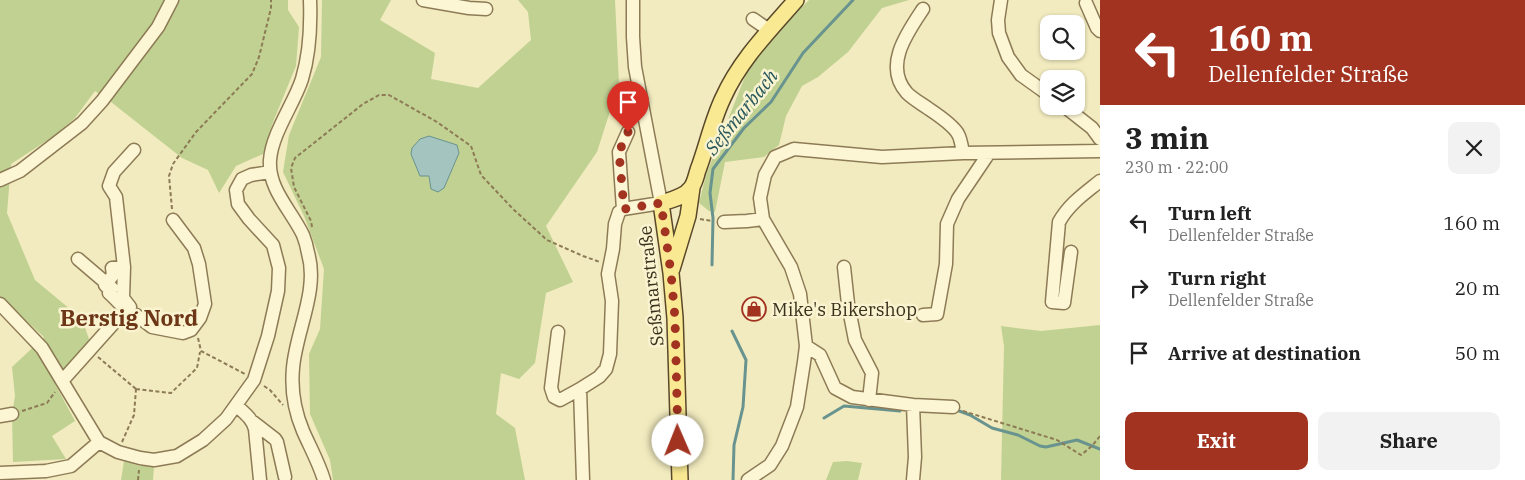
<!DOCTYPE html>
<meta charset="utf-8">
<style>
:root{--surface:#fff;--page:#f2f2f2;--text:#222;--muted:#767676;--accent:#a23320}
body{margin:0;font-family:"IBM Plex Serif",serif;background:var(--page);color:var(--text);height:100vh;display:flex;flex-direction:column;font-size:19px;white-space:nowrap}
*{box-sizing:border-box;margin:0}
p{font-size:16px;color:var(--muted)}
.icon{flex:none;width:28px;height:28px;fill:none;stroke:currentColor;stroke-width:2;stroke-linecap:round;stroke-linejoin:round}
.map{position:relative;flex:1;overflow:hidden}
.side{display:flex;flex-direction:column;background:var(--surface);width:425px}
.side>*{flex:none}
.hud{background:#a23320;color:#fff;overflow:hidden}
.fabs{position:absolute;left:1040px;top:15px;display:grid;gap:10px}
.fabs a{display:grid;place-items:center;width:45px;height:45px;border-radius:10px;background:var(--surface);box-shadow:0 1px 4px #0004;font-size:25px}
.pin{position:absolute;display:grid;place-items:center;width:42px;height:42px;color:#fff;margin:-51px -21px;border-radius:50% 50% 50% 0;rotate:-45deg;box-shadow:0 0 5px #0007}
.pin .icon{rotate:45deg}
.me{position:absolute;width:55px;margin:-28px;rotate:359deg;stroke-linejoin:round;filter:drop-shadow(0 0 4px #0008)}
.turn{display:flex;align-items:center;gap:18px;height:105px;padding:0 25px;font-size:22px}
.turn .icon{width:65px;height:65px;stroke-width:2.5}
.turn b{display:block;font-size:35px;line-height:42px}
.round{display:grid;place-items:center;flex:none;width:52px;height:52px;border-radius:10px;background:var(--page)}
.summary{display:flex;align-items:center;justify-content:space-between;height:85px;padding:0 25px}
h1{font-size:30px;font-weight:700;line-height:38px}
.primary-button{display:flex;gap:10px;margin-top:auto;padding:10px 25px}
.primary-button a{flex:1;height:58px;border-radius:10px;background:var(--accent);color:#fff;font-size:20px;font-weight:700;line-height:58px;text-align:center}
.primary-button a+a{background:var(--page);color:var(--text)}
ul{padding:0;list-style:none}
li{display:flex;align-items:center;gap:15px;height:65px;padding:0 25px}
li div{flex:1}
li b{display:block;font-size:19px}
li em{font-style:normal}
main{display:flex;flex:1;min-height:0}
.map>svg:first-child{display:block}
.green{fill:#c0d192}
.water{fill:#a3c4bf;stroke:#69938f}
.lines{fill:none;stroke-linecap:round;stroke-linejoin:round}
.stream{stroke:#69938f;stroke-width:3}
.minor-casing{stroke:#8d7b56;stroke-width:15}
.major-casing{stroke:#5a482a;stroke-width:18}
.path{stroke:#8d7b56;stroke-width:2;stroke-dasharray:4 2.5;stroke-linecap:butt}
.minor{stroke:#fcf6d4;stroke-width:12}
.major{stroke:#f9e993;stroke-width:15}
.route{stroke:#a23320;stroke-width:9;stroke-dasharray:0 16.2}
.labels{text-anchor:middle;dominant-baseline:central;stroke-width:5;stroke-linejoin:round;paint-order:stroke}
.street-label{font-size:18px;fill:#3b301c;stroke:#f9f3d0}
.poi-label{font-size:18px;fill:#3b301c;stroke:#f9f3d0;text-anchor:start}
.water-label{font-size:19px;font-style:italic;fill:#29585c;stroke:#f9f3d0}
.district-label{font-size:22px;font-weight:bold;fill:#6c3617;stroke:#f9f3d0}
</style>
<main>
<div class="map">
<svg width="1100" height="480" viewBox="0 0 1100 480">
<rect width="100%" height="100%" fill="#f2ebbf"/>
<!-- green -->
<path class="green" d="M0,0h288v10l11,17 -3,39 -23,56 -10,32 -27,12 -17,27 -11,-23 -26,-12 -71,-56 -16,-11 -20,27 -21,18 -43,28 -4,49 28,67 47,39 8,23 -35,42 20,37 -23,15 14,23 -53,3 -1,-48 3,-18 -3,-29 32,-30 -44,-40z
M322,0h69l-11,20 55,33 -4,26 47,9 53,-48 -3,-28 -10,-12h97l4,83 -22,69 -51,74 27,56 -27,11 -11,70 -16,16 -18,-6 -5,41 19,14 10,52h-192l-3,-20 -20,-46 -1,-60 11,-25 4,-60 -20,-53 -21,-44 6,-37 32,-78z
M809,0h100l-27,8 -34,44 -30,25 -16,9 -16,30 -7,29 -15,12 -39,5 -10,50 -6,-1 -10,-8 7,-28 44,-111 5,-9z
M1100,325v155h-99l3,-134 -3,-20 40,5z
M124,461l15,5h15l-1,14h-32z
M847,461l15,2 -4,17h-32l7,-18z"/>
<!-- water -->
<path class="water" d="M429,136l28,9 2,8 -15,35 -6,4 -7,-3 -2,-13h-9l-9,-22 1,-6 8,-9z"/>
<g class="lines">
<!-- stream -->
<path class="stream" d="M712,265l1,-47 -3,-25 3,-24 31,-41 27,-26 32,-49 50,-53
M732,331l14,29 -3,47 -9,38 -1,35
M954,409l16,6 22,13 26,7 22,11 6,1 31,-7 23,9
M824,418l20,-12 56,5"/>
<!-- minor casing -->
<g class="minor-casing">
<path id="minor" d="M310,0c1,27 0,53 -8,79 -8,25 -30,54 -32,81 -2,29 21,50 33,75 2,5 4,12 5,18 11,37 -12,78 -15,115 -2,21 2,44 10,63 7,16 16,32 21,49
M423,0l46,8 17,1
M1001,0l-3,20 1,13 9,24 13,18 28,20
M1086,3l11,25 3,3
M923,9c-16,24 -40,57 -16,84 6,6 15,11 22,16 9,6 24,16 29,25 3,5 4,14 5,19
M753,19l16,11
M1064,106l28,22 8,11
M628,132l-9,20 4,57 38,-6 -26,-136 -2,-30v-37
M0,180l20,-9 62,-48 20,-22 56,-74 14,-27
M724,222l23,-1 16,-2
M1071,252l-7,51 -12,-1 7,-80c10,-18 25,-28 41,-41
M78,259l34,29
M124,267l-1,31 7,9
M844,267l4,37 7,36 17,33 -3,27
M107,283l-2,2 5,5 -1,3c9,8 16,17 25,25l2,-3 16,12 31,6 8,-3 9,-12 5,-14 -6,-40 -5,-16 -21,-28
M107,283l6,-8 -1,-7 12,-1 -8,-70 -7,-11 5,-14 20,-22
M0,304l42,44 57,94 19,10 22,6 14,2 23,-4 26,-16 23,-21 28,-39 14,-44 10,-45 1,-23 -6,-23 -24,-26 -11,-15 -2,-14 6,-11 9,-4 19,-3
M923,315l14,-1 9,-50 1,-40 11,-25 31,-46
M558,332l-7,56 3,9 6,3 20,-11
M806,346l14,9 15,33 17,9 61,8 40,2
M62,381l67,-75
M236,405c8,8 16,13 19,24l5,51
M913,405l2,52 -2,23
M0,416l12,-2
M253,422l22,17 2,3 8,35
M0,473l46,-2 25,-5 28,-24
M583,480l-3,-91 19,-12 7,-8 4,-15 2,-53 -4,-27 5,-25 2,-25 4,-12 4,-3
M748,480l22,-15 12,-19 15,-39 7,-45 2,-16 -6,-52 -9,-27 -28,-48 -3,-21 5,-23 10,-18 19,-8 88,8 81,-4 137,-2"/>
</g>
<!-- major casing -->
<g class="major-casing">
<path id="major" d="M672,269l16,-53 4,-28
M680,480l-5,-162 -4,-45 -10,-70c10,-3 24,-6 30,-15 4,-5 5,-12 7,-18 9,-24 14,-49 25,-72 17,-38 46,-67 73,-98"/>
</g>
<!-- path -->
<path class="path" d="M172,209l-3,-33 4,-12 23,-32 56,-58 7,-17 12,-49v-8
M700,219l12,2
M312,227l-1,-6 -17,-34 -3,-19 4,-10 68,-54 16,-9h10l48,27 34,24 10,29 32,34 34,31 36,16 17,6
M198,338l3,13 44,23
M98,357l38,32
M264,386l6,4 13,15
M136,389l35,4 26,-25 3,-16
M22,411l25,-8 8,-11
M963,411l94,29 24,15 11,-9 8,-10
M122,442l12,-27 2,-26
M138,480l1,-10"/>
<!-- minor -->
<use href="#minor" class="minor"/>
<!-- major -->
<use href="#major" class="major"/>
</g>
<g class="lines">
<!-- route -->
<path class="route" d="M628,132l-9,20 5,57 37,-6 10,70 4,45 3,123"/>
</g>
<!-- icons -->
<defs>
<g id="shop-ring" transform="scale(1.25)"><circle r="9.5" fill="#f9f3d0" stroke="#a23320" stroke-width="1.5"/><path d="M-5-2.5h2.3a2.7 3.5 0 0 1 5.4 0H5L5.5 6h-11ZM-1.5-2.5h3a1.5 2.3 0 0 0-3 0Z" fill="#a23320"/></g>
</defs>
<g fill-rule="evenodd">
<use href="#shop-ring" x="754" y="309"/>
</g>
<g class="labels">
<!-- street labels -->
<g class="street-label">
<text transform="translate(651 286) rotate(-96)">Seßmarstraße</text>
</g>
<!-- poi labels -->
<g class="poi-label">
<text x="772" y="309">Mike's Bikershop</text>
</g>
<!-- water labels -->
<g class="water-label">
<text transform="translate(741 112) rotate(-51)">Seßmarbach</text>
</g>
<!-- district labels -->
<g class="district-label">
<text x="129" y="317">Berstig Nord</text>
</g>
</g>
</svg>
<div class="fabs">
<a><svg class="icon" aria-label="search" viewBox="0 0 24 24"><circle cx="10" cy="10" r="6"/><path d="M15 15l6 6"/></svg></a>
<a><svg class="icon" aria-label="layers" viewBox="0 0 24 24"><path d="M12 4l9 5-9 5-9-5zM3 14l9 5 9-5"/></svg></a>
</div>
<div class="pin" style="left:628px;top:132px;background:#d93025"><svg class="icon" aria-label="arrive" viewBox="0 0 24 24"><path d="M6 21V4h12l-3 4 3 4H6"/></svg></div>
<svg class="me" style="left:678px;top:441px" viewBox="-20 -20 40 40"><circle r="19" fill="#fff"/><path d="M0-13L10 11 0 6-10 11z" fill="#a23320"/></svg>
</div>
<section class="side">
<div class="hud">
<div class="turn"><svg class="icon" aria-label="left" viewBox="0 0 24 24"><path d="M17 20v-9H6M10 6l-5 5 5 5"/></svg><div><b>160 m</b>Dellenfelder Straße</div></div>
</div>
<div class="summary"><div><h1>3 min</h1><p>230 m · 22:00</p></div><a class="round"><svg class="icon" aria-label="close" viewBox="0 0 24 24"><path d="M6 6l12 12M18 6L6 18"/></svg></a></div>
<ul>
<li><svg class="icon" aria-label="left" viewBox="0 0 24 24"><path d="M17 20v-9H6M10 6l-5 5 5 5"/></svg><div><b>Turn left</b><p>Dellenfelder Straße</p></div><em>160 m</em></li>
<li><svg class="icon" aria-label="right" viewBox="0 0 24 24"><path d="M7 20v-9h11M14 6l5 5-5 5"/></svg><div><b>Turn right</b><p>Dellenfelder Straße</p></div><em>20 m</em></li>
<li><svg class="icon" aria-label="arrive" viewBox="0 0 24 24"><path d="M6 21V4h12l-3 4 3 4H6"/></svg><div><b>Arrive at destination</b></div><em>50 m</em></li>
</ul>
<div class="primary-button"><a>Exit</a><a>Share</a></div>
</section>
</main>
